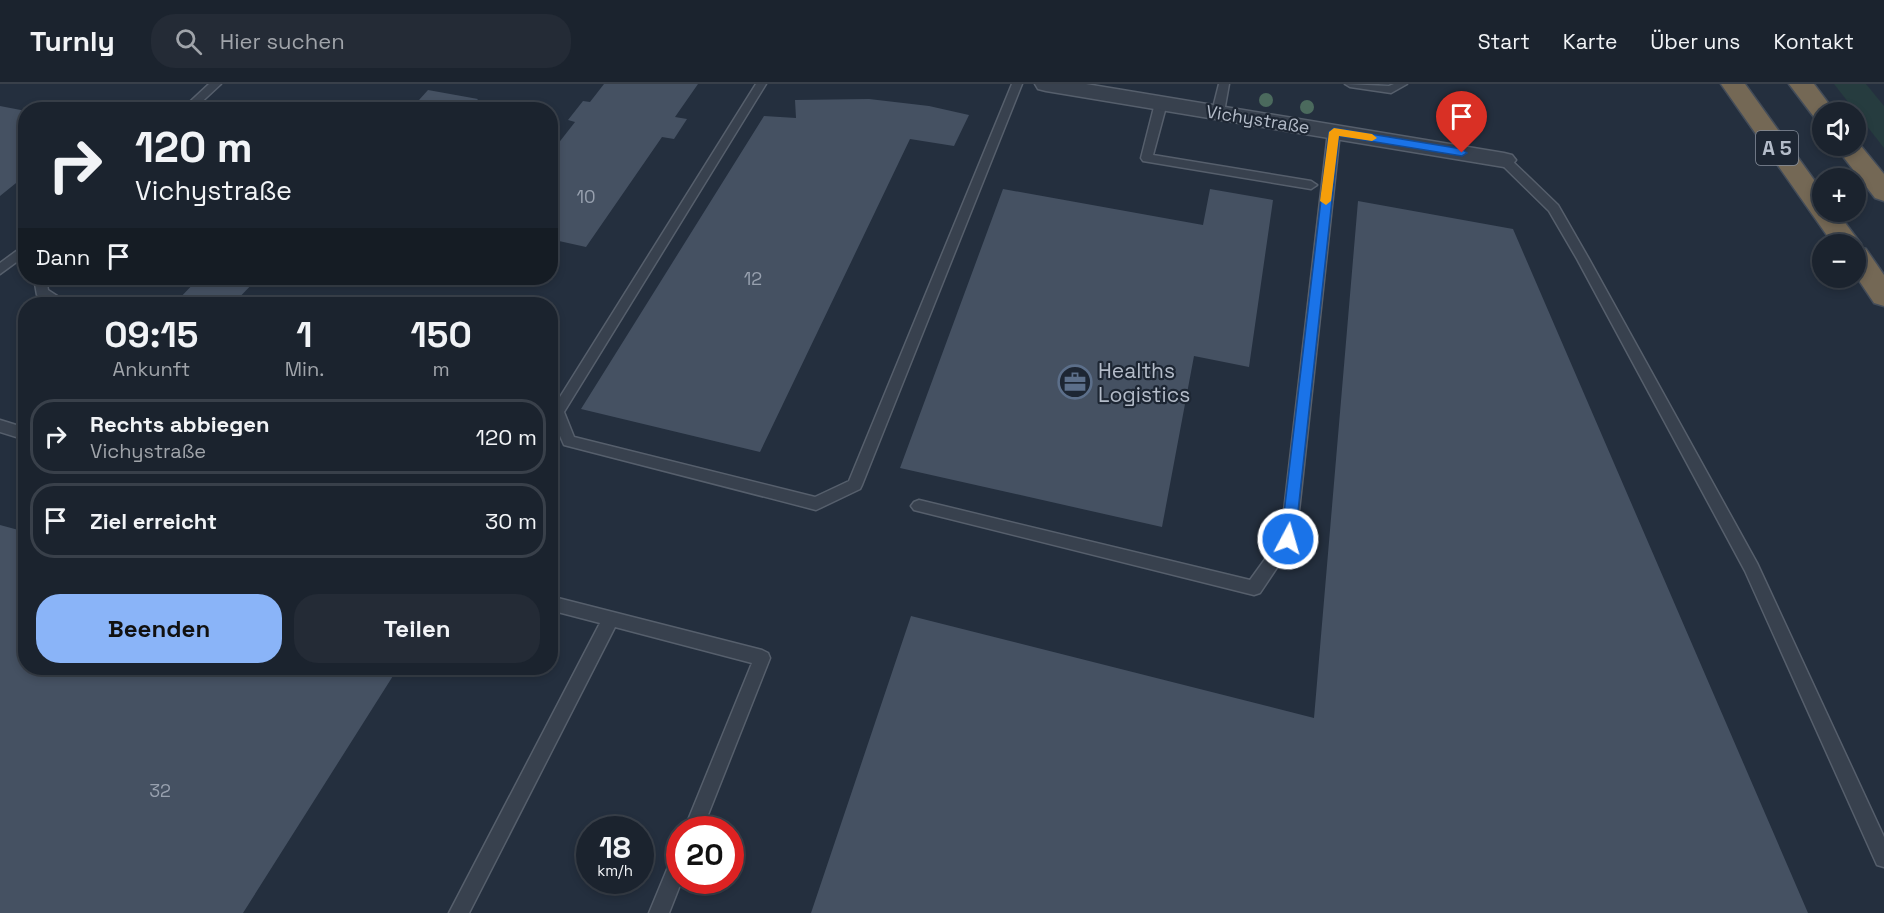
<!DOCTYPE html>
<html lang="de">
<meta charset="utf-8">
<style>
:root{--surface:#1b232e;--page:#242b36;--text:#f1f3f6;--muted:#a0a4aa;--line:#39404a;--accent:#8ab4f8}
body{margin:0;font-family:"Space Grotesk",sans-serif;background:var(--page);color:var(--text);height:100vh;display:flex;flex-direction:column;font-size:22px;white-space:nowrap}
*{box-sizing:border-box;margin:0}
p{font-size:20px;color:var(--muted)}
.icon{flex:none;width:33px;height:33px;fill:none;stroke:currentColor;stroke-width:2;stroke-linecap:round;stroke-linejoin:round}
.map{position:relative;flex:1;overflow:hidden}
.panel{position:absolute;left:18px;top:213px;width:540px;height:378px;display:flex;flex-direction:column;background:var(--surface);border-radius:24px;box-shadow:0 3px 9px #0003,0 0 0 2px var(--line)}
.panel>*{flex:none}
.guide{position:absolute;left:18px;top:18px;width:540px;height:183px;border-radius:24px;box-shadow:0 3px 9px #0003,0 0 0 2px var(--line);background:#1b232e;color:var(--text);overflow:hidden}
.buttons{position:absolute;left:1812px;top:18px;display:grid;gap:12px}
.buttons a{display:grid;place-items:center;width:54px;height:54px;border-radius:50%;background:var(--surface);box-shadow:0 3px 9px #0003,0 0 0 2px var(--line);font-size:30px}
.speed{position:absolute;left:576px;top:732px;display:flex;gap:12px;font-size:30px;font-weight:700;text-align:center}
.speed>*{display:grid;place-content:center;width:78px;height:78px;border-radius:50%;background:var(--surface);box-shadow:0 3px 9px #0003,0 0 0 2px var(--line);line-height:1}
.speed small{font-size:15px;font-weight:400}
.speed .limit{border:9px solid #d22;background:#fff;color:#111}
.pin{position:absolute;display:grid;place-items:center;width:51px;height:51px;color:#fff;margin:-62px -26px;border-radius:50% 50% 50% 0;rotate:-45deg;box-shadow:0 0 6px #0007}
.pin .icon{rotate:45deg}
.me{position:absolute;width:66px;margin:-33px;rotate:6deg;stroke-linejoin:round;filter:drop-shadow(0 0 4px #0008)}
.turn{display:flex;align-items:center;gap:21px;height:126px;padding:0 18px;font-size:27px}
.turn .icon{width:78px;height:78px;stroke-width:2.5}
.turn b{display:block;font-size:42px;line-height:51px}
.then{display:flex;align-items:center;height:57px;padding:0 18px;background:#0003;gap:12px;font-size:22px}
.eta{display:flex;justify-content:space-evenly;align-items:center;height:102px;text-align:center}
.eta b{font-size:36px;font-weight:600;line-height:42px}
.action{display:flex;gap:12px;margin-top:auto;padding:12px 18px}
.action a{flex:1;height:69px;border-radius:24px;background:var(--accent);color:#111;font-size:24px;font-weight:600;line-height:69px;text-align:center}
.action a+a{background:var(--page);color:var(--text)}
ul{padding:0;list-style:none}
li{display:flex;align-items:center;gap:18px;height:75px;margin:0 12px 9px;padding:0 6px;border:3px solid var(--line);border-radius:24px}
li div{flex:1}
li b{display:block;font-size:22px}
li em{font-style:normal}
header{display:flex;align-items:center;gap:36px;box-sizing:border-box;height:84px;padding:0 30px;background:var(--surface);border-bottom:2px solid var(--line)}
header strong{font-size:28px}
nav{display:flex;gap:33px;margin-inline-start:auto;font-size:21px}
.search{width:420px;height:54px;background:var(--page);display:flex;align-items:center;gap:15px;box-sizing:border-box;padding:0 21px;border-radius:24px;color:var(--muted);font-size:22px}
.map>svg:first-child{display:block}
.green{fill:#263c3f}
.building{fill:#455162}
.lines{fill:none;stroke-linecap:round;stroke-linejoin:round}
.service-casing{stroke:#565f6c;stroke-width:3}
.minor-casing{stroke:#565f6c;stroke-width:3}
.motorway-casing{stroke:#434c59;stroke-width:3}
.service{fill:#38414e;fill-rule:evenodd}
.minor{fill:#38414e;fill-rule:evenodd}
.motorway{fill:#746855;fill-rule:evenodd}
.tree{fill:#4b6a5d}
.route{fill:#1a73e8;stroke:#114b97;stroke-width:1.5}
.slow{fill:#f59e0b}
.labels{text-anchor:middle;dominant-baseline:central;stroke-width:4.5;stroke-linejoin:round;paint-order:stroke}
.far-street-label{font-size:18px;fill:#b4bcc9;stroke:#1d2633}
.number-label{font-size:18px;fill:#98a1af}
.shield{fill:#1d2633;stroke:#878f9c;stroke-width:1.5}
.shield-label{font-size:20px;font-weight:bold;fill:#b4bcc9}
.poi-label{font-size:21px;fill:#b4bcc9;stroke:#1d2633;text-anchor:start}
</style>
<header>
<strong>Turnly</strong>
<div class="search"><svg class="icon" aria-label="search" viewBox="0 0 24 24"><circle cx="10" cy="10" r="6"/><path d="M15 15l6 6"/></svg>Hier suchen</div>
<nav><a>Start</a><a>Karte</a><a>Über uns</a><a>Kontakt</a></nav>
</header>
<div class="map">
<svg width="1884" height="829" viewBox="0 0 1884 829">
<rect width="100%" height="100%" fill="#242f3e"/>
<!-- green -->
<path class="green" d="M1834,0h32l18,22v42z"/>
<!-- building -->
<path class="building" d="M604,0h94l-23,33 12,2 -13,20 -12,-2 -76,110 -36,-8v-85l25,-32 -7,-2 15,-19 7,1z
M428,6l50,9 -9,11h-59z
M869,15l60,7 40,9 -15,31 -44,-7 -150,313 -179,-43 183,-293 32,2 -1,-18z
M0,22l26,5v64l-26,21z
M1003,105l200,36 7,-36 63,11 -24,167 -55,-11 -32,171 -262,-59z
M1358,117l155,28 295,684h-997l100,-297 403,102z
M199,194h59l-25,26 -58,-1z
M0,441l26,7v136h372l-155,245h-243z"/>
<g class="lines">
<!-- service casing -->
<g class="service-casing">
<path id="service" d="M209,0h12l-28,26h-12z
M756,0h10l-202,328 10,25 241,60 34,-16 163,-397h10l-160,401 -2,4 -44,21 -252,-65 -14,-32z
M1219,0h10l-5,28 -6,3 -6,-3z
M1345,0l44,2 5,-2h13l-16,9 -41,-6z
M1161,16l6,3 -14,52 158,26 6,4 -6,4 -168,-28 -2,-3 14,-55z
M1334,44l6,4 -44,407 -36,54 -6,2 -340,-85 -3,-4 3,-4 5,-2 331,80 31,-43 47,-405z
M1504,72l4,1 50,48 31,54 168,304 127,274v30l-7,-2 -132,-294 -168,-312 -28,-48 -49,-48 -2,-3z
M26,160v11l-26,19v-11z
M34,194h12l2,12 17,11 1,3h-15l-14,-9z
M0,336l26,8v12l-26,-8z
M550,512l212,54 6,3 2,5 -68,172h-18l68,-167 -137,-36 -146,286h-20l151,-290 -50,-13z
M680,769v27h2l-13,33h-20l24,-58z"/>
</g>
<!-- minor casing -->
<g class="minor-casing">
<path id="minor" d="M1035,0h51l418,69 8,2 4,5 -4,5 -8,2 -458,-76 -8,-2z"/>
</g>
<!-- motorway casing -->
<g class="motorway-casing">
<path id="motorway" d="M1721,0h24l77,107v21h15l24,32 -2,3 7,2 18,26v31l-10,-3 -18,-27v-32h-23z
M1789,0h25l21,28h-13v7l-8,-2z
M1856,56l28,34v27l-9,-3 -40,-52h21z"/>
</g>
<!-- service -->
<use href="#service" class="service"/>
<!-- minor -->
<use href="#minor" class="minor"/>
<!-- motorway -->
<use href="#motorway" class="motorway"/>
</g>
<!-- trees -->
<g class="tree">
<circle cx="1266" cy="16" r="7"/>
<circle cx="1307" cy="23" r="7"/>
</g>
<!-- route -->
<path class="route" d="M1334,44l128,21 5,4 -5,3 -123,-20 -44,403 -2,4h-10l-2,-4 48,-407z"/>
<!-- slow -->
<path class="slow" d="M1334,44l38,6 5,4 -5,3 -33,-5 -8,65 -5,4 -6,-4 9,-69z"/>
<!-- icons -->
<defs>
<g id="office-ring" transform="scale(1.725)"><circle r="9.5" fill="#1d2633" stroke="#5c6f8a" stroke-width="1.5"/><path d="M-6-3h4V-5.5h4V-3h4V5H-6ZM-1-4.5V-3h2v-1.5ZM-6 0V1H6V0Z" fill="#5c6f8a"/></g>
</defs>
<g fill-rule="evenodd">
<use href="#office-ring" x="1075" y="298"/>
</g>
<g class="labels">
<!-- far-street labels -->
<g class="far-street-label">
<text transform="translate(1258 35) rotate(9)">Vichystraße</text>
</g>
<!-- number labels -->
<g class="number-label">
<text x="586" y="112">10</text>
<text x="753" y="194">12</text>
<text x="160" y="706">32</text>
</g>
<!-- shield labels -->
<rect class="shield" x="1756" y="47" width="42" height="34" rx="4.5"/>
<g class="shield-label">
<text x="1777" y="64">A 5</text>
</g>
<!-- poi labels -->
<g class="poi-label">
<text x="1098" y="286">Healths<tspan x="1098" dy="24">Logistics</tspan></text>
</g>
</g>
</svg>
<div class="buttons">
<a><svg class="icon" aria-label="sound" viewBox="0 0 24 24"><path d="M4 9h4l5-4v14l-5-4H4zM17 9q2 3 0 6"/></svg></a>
<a>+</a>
<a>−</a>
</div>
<div class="speed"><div>18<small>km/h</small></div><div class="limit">20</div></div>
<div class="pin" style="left:1462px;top:69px;background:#d93025"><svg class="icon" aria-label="arrive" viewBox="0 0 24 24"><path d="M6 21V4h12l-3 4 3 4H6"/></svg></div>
<svg class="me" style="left:1288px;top:455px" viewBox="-20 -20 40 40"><circle r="17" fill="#1a73e8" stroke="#fff" stroke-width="3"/><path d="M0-11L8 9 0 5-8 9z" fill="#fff"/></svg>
<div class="guide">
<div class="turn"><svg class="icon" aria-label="right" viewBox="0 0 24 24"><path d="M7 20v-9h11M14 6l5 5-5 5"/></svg><div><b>120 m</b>Vichystraße</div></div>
<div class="then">Dann<svg class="icon" aria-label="arrive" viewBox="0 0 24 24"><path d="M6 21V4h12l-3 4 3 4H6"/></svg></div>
</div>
<section class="panel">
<div class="eta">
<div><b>09:15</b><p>Ankunft</p></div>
<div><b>1</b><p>Min.</p></div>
<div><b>150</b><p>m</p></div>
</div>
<ul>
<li><svg class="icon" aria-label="right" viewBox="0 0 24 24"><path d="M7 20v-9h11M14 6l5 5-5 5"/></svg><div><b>Rechts abbiegen</b><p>Vichystraße</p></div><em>120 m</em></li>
<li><svg class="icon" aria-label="arrive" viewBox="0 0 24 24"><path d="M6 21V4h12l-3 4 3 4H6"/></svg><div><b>Ziel erreicht</b></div><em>30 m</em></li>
</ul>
<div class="action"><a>Beenden</a><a>Teilen</a></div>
</section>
</div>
